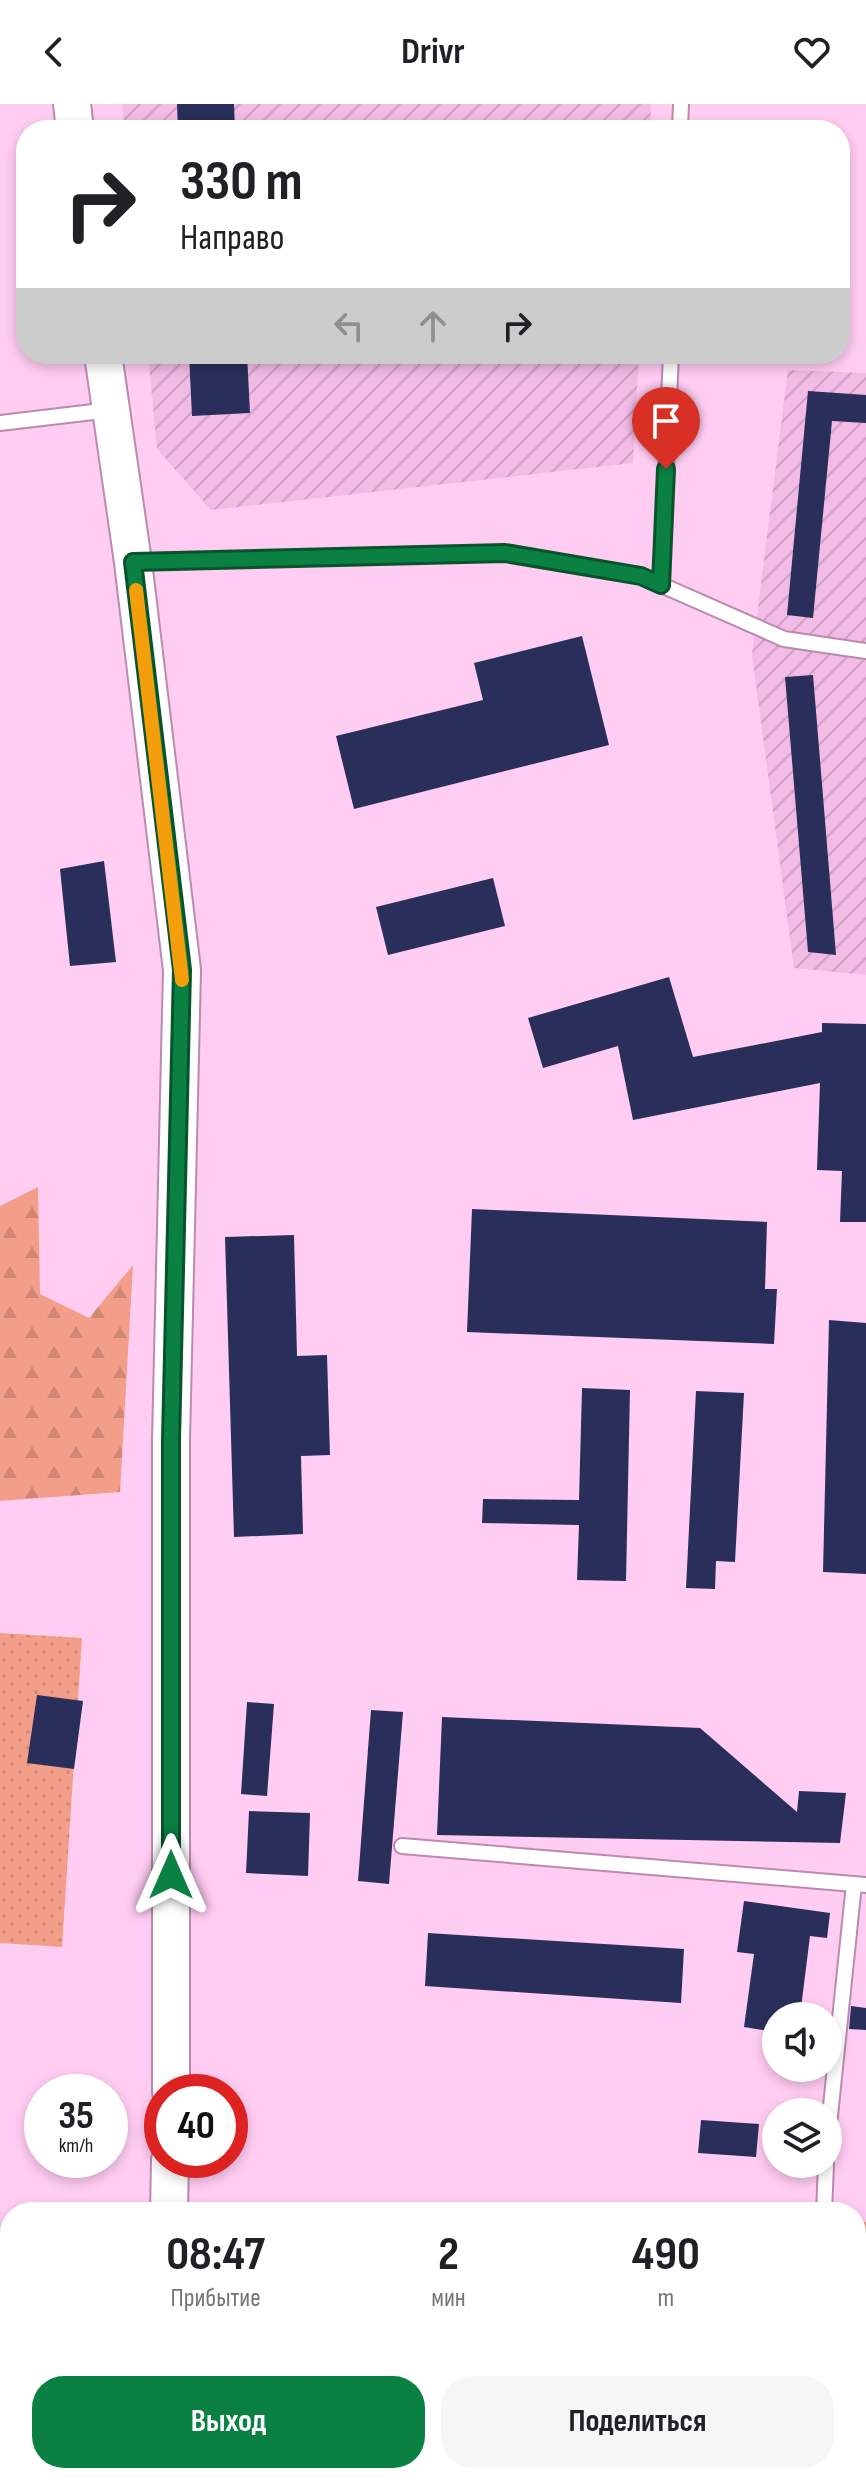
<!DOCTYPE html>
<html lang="ru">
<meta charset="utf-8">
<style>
:root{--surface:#fff;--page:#f6f6f6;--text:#202124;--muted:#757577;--accent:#0b8043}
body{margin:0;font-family:"Sofia Sans Condensed",sans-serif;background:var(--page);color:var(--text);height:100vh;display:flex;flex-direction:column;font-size:30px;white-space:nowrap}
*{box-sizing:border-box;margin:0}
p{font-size:26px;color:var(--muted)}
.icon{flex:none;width:44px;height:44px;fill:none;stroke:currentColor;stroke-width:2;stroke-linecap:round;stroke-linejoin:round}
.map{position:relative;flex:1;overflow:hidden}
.drawer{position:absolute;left:0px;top:2098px;width:866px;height:282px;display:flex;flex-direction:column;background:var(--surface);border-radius:32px 32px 0 0;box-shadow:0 4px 12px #0003}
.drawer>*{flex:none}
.banner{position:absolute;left:16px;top:16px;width:834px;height:244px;border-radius:32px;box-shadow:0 4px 12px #0003;background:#fff;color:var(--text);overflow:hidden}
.tools{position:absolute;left:762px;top:1898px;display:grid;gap:16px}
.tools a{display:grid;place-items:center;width:80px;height:80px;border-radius:50%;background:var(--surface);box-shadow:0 4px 12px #0003;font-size:40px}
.speed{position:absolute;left:24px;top:1970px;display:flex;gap:16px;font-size:40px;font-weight:700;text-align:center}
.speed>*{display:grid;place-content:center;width:104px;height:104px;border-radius:50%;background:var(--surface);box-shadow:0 4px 12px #0003;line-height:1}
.speed small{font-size:20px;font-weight:400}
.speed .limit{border:12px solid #d22;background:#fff;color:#111}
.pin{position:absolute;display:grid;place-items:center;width:68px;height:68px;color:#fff;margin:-82px -34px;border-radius:50% 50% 50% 0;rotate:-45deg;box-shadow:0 0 8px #0007}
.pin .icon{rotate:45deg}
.me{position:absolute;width:88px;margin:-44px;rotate:0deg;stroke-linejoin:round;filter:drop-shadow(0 0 6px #0008)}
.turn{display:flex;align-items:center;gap:28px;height:168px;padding:0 32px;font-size:36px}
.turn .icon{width:104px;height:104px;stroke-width:2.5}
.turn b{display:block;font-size:56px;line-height:68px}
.lanes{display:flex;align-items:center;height:76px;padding:0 32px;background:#0003;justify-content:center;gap:40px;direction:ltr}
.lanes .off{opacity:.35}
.eta{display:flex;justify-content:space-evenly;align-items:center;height:136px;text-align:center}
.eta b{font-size:48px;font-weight:700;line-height:56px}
.cta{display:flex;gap:16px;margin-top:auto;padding:16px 32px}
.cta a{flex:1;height:92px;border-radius:32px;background:var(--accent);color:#fff;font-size:32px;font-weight:700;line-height:92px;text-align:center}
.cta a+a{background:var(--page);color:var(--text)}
header{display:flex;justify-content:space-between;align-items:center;height:104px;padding:0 32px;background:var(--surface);font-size:36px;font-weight:700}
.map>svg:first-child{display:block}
.industrial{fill:url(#industrial-furrows)}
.grass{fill:url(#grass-dots)}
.forest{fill:url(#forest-firs)}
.building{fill:#292f5a}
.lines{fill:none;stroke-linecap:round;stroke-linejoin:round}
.service-casing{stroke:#ba8aaf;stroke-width:18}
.tertiary-casing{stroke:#ba8aaf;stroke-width:40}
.trunk-casing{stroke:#fff;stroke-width:48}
.service{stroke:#fff;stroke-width:14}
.tertiary{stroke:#fff;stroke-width:36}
.trunk{stroke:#c6ae33;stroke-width:44}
.route-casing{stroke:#07532c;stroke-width:20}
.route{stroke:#0b8043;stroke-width:14}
.slow{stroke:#f59e0b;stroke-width:14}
</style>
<header><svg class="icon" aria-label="back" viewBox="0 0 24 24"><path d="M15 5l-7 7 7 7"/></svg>Drivr<svg class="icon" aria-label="heart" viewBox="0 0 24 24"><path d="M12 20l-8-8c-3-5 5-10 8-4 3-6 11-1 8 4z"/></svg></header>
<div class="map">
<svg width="866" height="2379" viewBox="0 0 866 2379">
<defs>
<pattern id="industrial-furrows" width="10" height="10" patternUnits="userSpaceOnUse" patternTransform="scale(2)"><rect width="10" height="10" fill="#f2bbe5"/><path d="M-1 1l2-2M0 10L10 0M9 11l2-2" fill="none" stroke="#cfa0c4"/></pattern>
<pattern id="grass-dots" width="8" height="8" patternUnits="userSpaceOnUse" patternTransform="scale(2)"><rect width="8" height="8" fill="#f39e88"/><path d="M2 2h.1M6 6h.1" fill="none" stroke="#d08775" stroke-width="1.8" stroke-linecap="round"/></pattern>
<pattern id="forest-firs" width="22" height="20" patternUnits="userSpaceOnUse" patternTransform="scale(2)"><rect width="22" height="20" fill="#f39e88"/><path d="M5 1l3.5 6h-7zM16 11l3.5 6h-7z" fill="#d08775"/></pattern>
</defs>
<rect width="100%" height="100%" fill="#ffccf2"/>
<!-- industrial -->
<path class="industrial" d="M122,0h529l-1,26h-525z
M148,250h491l-6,109 -422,47 -54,-61z
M788,266l78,3v602l-72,-7 -42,-313z"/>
<!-- grass -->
<path class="grass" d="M0,1529l82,5 -20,309 -62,-4z"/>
<!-- forest -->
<path class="forest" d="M38,1083l2,107 49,24 44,-53 -13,227 -120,9v-295z
M856,2117l10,1v71l-10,-1z"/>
<!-- building -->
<path class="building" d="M177,0h57l1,26h-57z
M189,250h58l3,59 -58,3z
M808,287l58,4v28l-34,-2 -19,197 -26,-3z
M582,532l27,109 -255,64 -18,-73 147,-36 -9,-37z
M813,571l9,109 14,171 -28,-3 -23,-275z
M104,757l12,101 -46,4 -10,-97z
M493,774l12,48 -117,29 -12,-48z
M669,873l24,80 129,-25v-9l44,1v198h-26l2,-51 -25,-1 3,-87 -187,37 -15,-74 -75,22 -15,-50z
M472,1105l295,13 -2,67h12l-3,55 -307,-12z
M294,1131l3,121 30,-1 3,100 -29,1 2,78 -69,3 -9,-300z
M829,1216l37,3v251l-43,-2z
M582,1284l48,2 -4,191 -49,-1 2,-55 -97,-2 1,-24 96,1z
M696,1287l48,2 -9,169 -19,-1 -1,28 -29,-1z
M37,1591l46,6 -9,68 -47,-6z
M247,1598l27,2 -7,92 -26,-2z
M371,1606l32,2 -14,172 -31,-3z
M442,1613l258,11 97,84 2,-21 47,2 -6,50 -403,-8z
M249,1707l61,2 -2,63 -62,-3z
M744,1797l86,12 -3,25 -17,-2 -10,80h-24v16l-32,-5 10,-73 -17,-2z
M428,1829l256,16 -3,54 -256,-17z
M851,1902l15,2v22l-17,-1z
M701,2016l58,4 -3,33 -58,-4z"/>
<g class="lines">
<!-- service casing -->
<g class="service-casing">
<path id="service" d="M680,26l1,-26
M0,319l110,-13
M135,458l370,-9 136,23 143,63 82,12
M661,481l10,-231
M402,1742l464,39
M828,2031l26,-251
M824,2108l2,-48"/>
</g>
<!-- tertiary casing -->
<g class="tertiary-casing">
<path id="tertiary" d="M72,0l3,26
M103,250l30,208 49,408 -11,470v652
M169,2108l1,-52"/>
</g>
<!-- trunk casing -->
<g class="trunk-casing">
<path id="trunk" d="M0,2167h10
M856,2212h10
M0,2230h10
M856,2283l10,1"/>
</g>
<!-- service -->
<use href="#service" class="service"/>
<!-- tertiary -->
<use href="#tertiary" class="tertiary"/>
<!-- trunk -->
<use href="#trunk" class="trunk"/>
</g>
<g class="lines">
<!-- route casing -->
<g class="route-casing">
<path id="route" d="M171,1771v-435l11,-470 -49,-408 372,-9 136,23 20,9 5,-116"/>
</g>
<!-- route -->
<use href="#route" class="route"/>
<!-- slow -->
<path class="slow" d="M136,486l46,390"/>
</g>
</svg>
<div class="tools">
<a><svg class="icon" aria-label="sound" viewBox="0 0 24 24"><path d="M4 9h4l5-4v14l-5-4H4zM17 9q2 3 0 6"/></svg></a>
<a><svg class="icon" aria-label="layers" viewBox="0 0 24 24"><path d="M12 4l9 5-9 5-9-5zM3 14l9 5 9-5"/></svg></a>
</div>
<div class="speed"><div>35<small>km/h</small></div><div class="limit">40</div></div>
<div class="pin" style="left:666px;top:365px;background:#d93025"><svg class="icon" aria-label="arrive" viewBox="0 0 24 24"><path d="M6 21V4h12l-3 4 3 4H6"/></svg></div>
<svg class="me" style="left:171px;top:1771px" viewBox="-20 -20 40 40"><path d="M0-17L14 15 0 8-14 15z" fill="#0b8043" stroke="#fff" stroke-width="4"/></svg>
<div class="banner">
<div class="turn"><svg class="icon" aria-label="right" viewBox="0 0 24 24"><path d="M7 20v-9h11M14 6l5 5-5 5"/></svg><div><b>330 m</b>Направо</div></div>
<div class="lanes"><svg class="icon off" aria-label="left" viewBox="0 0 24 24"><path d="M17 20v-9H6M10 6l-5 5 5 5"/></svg><svg class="icon off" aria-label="ahead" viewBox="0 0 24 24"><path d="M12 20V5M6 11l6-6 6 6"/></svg><svg class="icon" aria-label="right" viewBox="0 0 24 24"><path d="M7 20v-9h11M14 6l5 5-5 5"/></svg></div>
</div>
<section class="drawer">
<div class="eta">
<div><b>08:47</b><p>Прибытие</p></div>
<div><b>2</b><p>мин</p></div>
<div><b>490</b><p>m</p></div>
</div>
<div class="cta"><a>Выход</a><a>Поделиться</a></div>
</section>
</div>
